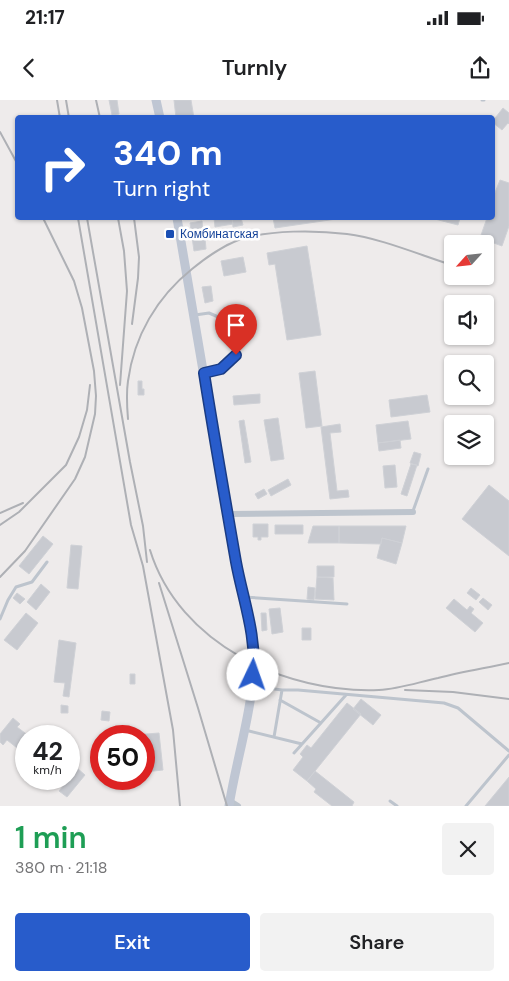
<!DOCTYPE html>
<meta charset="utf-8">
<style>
:root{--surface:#fff;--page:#f2f2f2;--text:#202124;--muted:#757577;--accent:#285ccb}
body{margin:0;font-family:"DM Sans",sans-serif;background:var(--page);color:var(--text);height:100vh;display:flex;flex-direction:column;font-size:19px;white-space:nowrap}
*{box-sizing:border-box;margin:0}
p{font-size:16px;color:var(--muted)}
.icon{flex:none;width:28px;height:28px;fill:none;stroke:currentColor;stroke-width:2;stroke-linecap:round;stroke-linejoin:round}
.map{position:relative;height:706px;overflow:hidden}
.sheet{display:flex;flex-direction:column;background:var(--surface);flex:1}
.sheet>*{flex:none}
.hud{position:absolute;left:15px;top:15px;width:480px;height:105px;border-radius:5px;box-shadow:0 1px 4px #0004;background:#285ccb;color:#fff;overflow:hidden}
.needle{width:32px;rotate:243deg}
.buttons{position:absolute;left:444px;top:135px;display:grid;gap:10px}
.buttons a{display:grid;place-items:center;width:50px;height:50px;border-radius:5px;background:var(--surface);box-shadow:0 1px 4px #0004;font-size:25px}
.speed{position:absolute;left:15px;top:625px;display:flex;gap:10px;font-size:25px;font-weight:700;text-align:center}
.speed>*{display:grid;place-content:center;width:65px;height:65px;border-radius:50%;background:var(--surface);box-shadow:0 1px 4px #0004;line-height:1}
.speed small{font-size:12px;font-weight:400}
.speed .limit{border:8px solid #d22;background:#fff;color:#111}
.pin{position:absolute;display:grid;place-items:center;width:42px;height:42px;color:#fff;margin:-51px -21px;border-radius:50% 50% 50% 0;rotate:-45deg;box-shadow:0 0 5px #0007}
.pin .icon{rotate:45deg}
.me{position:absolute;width:55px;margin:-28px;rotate:3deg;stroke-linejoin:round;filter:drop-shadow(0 0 4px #0008)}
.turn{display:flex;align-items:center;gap:18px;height:105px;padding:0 15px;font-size:22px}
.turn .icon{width:65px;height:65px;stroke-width:2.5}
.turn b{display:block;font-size:35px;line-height:42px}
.round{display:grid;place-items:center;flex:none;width:52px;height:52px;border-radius:5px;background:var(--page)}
.head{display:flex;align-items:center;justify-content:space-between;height:85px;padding:0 15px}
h1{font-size:30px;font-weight:600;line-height:38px;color:#1e9e55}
.button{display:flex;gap:10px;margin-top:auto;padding:10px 15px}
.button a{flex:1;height:58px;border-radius:5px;background:var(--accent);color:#fff;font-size:20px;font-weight:600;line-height:58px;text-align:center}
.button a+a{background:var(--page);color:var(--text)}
.status{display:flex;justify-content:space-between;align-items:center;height:35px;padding:0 25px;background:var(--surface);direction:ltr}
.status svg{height:14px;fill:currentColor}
header{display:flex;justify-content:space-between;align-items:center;height:65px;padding:0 15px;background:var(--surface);font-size:22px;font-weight:600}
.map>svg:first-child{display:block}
.building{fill:#c8cad0;stroke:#cfd1d6}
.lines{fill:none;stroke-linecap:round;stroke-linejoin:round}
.lane{stroke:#bdc4cd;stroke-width:3}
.street{stroke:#bdc4cd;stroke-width:6}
.secondary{stroke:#bfc6d3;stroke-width:9}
.rail{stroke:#aeb0b5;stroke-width:2}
.route-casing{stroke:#1a3c84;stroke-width:12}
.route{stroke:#285ccb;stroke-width:9}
.transit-dot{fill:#1a4fb4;stroke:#fff;stroke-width:2}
.labels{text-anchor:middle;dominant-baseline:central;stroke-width:5;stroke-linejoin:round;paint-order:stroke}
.transit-label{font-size:12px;fill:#164399;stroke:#fff;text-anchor:start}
</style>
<div class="status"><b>21:17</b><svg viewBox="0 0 49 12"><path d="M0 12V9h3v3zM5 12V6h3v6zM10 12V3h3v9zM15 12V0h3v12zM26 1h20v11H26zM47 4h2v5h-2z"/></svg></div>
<header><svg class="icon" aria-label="back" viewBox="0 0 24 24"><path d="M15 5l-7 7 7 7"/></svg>Turnly<svg class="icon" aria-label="share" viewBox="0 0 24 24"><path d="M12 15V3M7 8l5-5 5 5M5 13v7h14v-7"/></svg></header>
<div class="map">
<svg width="509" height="706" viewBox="0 0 509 706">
<rect width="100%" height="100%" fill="#eeebeb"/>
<!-- building -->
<path class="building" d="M109,0h8l2,14 -7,1z
M174,0h17l3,18h-18z
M503,8l6,5v11l-1,-1 -6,7 -10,-8z
M500,80l9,3v43l-7,20 -22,-8 7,-20h5v-18z
M214,118h18l1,6 -18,3z
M232,118h9l2,7 -10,2z
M273,118h70l-68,10z
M431,118h29l-2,7z
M202,121l1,10h3l1,7h-2l1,11 -12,2 -4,-28z
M307,146l14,89 -34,5 -12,-76 -6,1 -2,-12z
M243,157l3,15 -22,4 -3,-15z
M211,186l2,15 -8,2 -3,-16z
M315,271l7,55 -16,2 -7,-55z
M138,281h4v8h2v6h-6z
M260,294v9l-26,2 -1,-9z
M427,295l3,17 -39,5 -2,-17z
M278,318l6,41 -13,2 -7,-41z
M244,320l7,42 -6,1 -6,-42z
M408,321l3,18 -33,4 -2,-18z
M340,324l1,8 -11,1 7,58 11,-1 1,7 -19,2 -9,-72z
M400,340l1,8 -22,3 -1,-8z
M414,352l7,2 -3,12 -8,-3z
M411,364l6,1 -10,31 -6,-2z
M395,365l2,22 -12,1 -2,-22z
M288,379l3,6 -20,11 -3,-6z
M489,385l20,16v55l-47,-37z
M264,389l3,5 -9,5 -3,-5z
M253,424h15v13h-7v3h-3v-3h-5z
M275,425h28v9h-28z
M313,426h26v17h-31z
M339,426h67l-4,17 -20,-5 -1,6 -42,-1z
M43,436l10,8 -24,30 -10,-8z
M382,438l20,5 -6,21 -19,-6z
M71,445l11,1 -4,43 -11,-1z
M317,466h17v11h-17z
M317,477l16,1 1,22 -19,-1z
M41,484l9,8 -14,18 -9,-8z
M308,487l7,1 -1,12 -7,-1z
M471,488l9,7 -4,5 -9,-7z
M17,493l8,6 -5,5 -7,-6z
M483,498l9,7 -4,5 -9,-8z
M454,499l13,11 3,-4 4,3 -3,4 12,10 -8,9 -29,-24z
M280,508l3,24 -11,2 -3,-25z
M26,513l12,10 -21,27 -13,-10z
M261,513h5l1,17 -5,1z
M302,528h9v12h-9z
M59,540l17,3 -7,54 -6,-1 2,-13 -11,-1z
M130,574h5v10h-5z
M361,599l20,16 -8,10 -20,-16z
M347,603l14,11 -54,67 -14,-11 10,-13 -3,-3 7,-9 4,3z
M61,605l7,1v7h-7z
M102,611l8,1 -1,9 -8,-1z
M13,618l7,6 -3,3 12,9h-3v19l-19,-15 -4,5 -3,-3v-8z
M159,633l4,37 -19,2v-36l-10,-1z
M69,668l5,4 3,-4 8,7 -18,22 -8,-6 5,-6 -8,-6h13z
M315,671l39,31 -2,4h-20l-18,-14 2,-3 -9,-8z
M509,677v29h-24z"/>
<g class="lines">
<!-- lane -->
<path class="lane" d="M482,0h2
M195,215l14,-2 21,9 6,33 -15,14 -17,4
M413,411l15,-42
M244,497l103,7
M0,519l8,-19 8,-13 16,-5 15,-20
M252,586l30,4h16l146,13 14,5 51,43
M280,600l41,23
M245,630l57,14
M274,637l8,-47
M294,653l52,-58
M390,701l7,5
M466,706l43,-51"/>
<!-- street -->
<path class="street" d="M228,414l185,-2
M230,701l8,5"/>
<!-- secondary -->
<path class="secondary" d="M156,0l4,18
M177,118l59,346 17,79c5,52 -16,111 -24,163"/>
<!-- rail -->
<path class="rail" d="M57,0l3,18
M66,0l3,18
M96,0l4,18
M0,32l18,33
M78,118l53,307 12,41 30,164 7,76
M87,118l43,244 13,64 4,36
M118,118l6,33 3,40 -7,94
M485,168h1
M132,224l6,-46 1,-21 -5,-39
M128,319c-1,-12 -2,-25 0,-38 6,-45 29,-84 64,-112 16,-13 30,-23 49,-30 30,-9 74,-9 106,-5 33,4 73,21 105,31
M0,413l23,-10
M0,425l19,-13 47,-47 13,-28 8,-27 3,-25
M150,450c29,94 136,144 229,140 20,-1 40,-8 59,-12 24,-6 48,-10 71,-15
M0,477l25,-26 50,-72 10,-22 10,-43 1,-18 -2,-25 -12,-63 -8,-27 -31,-63
M159,483l39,125 29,98
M405,590l48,2 56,7"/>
</g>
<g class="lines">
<!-- route casing -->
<g class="route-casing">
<path id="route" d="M236,255l-15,14 -17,4c10,63 21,126 32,189 7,38 21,74 17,113"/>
</g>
<!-- route -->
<use href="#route" class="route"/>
</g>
<!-- markers -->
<rect class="transit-dot" x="165" y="129" width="10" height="10" rx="2.5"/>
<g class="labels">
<!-- transit labels -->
<g class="transit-label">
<text x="180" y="134">Комбинатская</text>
</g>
</g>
</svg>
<div class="buttons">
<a><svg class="needle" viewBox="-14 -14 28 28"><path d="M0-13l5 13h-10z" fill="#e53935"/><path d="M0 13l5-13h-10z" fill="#757577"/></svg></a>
<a><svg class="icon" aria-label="sound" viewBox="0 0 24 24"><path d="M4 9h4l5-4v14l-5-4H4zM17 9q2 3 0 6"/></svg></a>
<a><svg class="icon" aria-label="search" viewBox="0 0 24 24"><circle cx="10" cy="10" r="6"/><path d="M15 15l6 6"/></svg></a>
<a><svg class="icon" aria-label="layers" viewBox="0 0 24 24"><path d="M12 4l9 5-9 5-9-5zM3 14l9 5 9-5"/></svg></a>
</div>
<div class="speed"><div>42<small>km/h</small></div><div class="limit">50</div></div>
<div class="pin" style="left:236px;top:255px;background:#d93025"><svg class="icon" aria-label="arrive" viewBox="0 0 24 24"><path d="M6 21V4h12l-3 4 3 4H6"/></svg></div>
<svg class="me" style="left:253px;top:575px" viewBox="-20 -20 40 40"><circle r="19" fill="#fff"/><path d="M0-13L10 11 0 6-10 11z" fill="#285ccb"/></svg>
<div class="hud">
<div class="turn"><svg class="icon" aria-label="right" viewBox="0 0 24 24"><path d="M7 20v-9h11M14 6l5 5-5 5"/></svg><div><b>340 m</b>Turn right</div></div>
</div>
</div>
<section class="sheet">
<div class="head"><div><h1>1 min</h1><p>380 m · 21:18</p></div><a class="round"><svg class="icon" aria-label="close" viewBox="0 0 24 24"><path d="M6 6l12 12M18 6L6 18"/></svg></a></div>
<div class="button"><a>Exit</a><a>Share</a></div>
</section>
